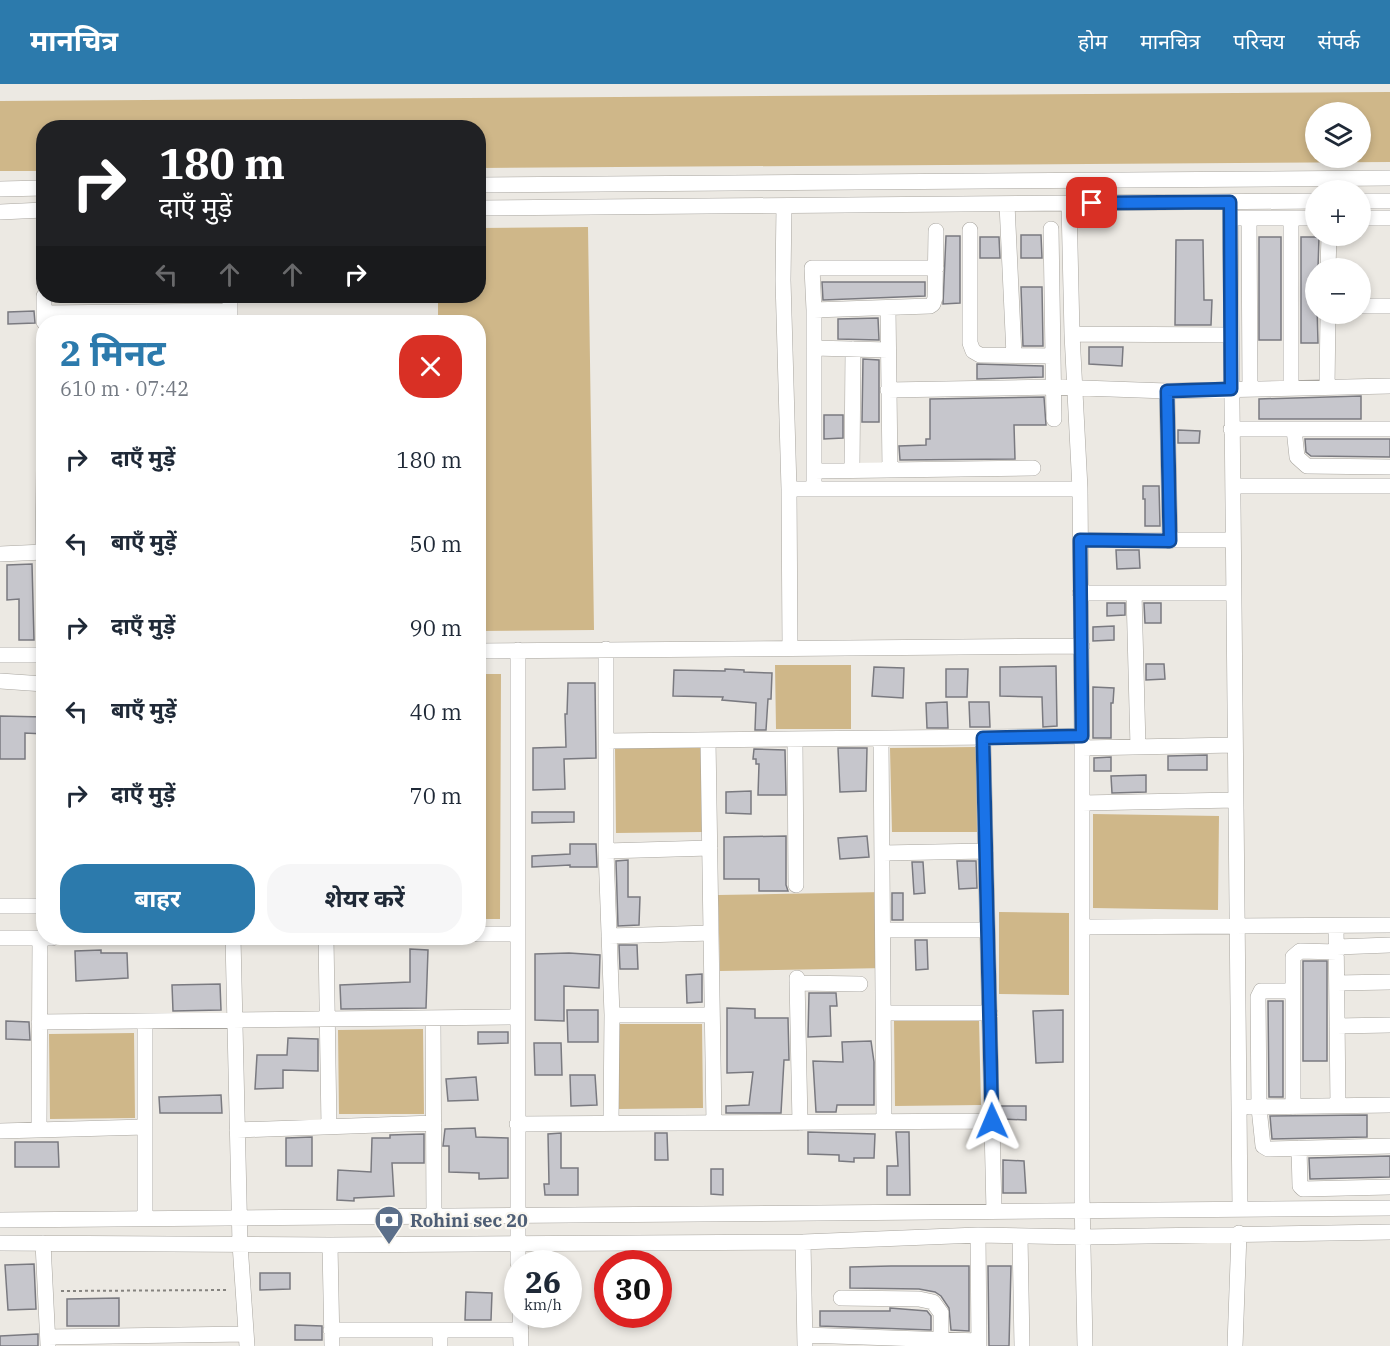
<!DOCTYPE html>
<html lang="hi">
<meta charset="utf-8">
<style>
:root{--surface:#fff;--page:#f6f6f7;--text:#1f2937;--muted:#747a83;--accent:#2c7aac}
body{margin:0;font-family:"IBM Plex Serif","Noto Sans Devanagari",serif;background:var(--page);color:var(--text);height:100vh;display:flex;flex-direction:column;font-size:22px;white-space:nowrap}
*{box-sizing:border-box;margin:0}
p{font-size:20px;color:var(--muted)}
.icon{flex:none;width:33px;height:33px;fill:none;stroke:currentColor;stroke-width:2;stroke-linecap:round;stroke-linejoin:round}
.map{position:relative;flex:1;overflow:hidden}
.details{position:absolute;left:36px;top:231px;width:450px;height:630px;display:flex;flex-direction:column;background:var(--surface);border-radius:24px;box-shadow:0 3px 9px #0003}
.details>*{flex:none}
.banner{position:absolute;left:36px;top:36px;width:450px;height:183px;border-radius:24px;box-shadow:0 3px 9px #0003;background:#202124;color:#fff;overflow:hidden}
.tools{position:absolute;left:1305px;top:18px;display:grid;gap:12px}
.tools a{display:grid;place-items:center;width:66px;height:66px;border-radius:50%;background:var(--surface);box-shadow:0 3px 9px #0003;font-size:30px}
.speed{position:absolute;left:504px;top:1166px;display:flex;gap:12px;font-size:30px;font-weight:700;text-align:center}
.speed>*{display:grid;place-content:center;width:78px;height:78px;border-radius:50%;background:var(--surface);box-shadow:0 3px 9px #0003;line-height:1}
.speed small{font-size:15px;font-weight:400}
.speed .limit{border:9px solid #d22;background:#fff;color:#111}
.pin{position:absolute;display:grid;place-items:center;width:51px;height:51px;color:#fff;margin:-26px;border-radius:12px;box-shadow:0 3px 9px #0006}
.me{position:absolute;width:66px;margin:-33px;rotate:359deg;stroke-linejoin:round;filter:drop-shadow(0 0 4px #0008)}
.turn{display:flex;align-items:center;gap:21px;height:126px;padding:0 24px;font-size:27px}
.turn .icon{width:78px;height:78px;stroke-width:2.5}
.turn b{display:block;font-size:42px;line-height:51px}
.lanes{display:flex;align-items:center;height:57px;padding:0 24px;background:#0003;justify-content:center;gap:30px;direction:ltr}
.lanes .off{opacity:.35}
.round{display:grid;place-items:center;flex:none;width:63px;height:63px;border-radius:24px;background:var(--page)}
.summary{display:flex;align-items:center;justify-content:space-between;height:102px;padding:0 24px}
h1{font-size:36px;font-weight:700;line-height:45px;color:var(--accent)}
.cta{display:flex;gap:12px;margin-top:auto;padding:12px 24px}
.cta a{flex:1;height:69px;border-radius:24px;background:var(--accent);color:#fff;font-size:24px;font-weight:700;line-height:69px;text-align:center}
.cta a+a{background:var(--page);color:var(--text)}
ul{padding:0;list-style:none}
li{display:flex;align-items:center;gap:18px;height:84px;padding:0 24px}
li div{flex:1}
li b{display:block;font-size:22px}
li em{font-style:normal}
header{display:flex;align-items:center;gap:36px;box-sizing:border-box;height:84px;padding:0 30px;background:var(--accent);color:#fff}
header strong{font-size:28px}
nav{display:flex;gap:33px;margin-inline-start:auto;font-size:21px}
.map>svg:first-child{display:block}
.green{fill:#cfb789;fill-rule:evenodd}
.building{fill:#c6c6cc;stroke:#7a7a80;stroke-width:1.5}
.lines{fill:none;stroke-linecap:round;stroke-linejoin:round}
.minor-casing{stroke:#a8a59f;stroke-width:16}
.path{stroke:#85837f;stroke-width:2;stroke-dasharray:3 3;stroke-linecap:butt}
.minor{stroke:#fff;stroke-width:15}
.route-casing{stroke:#114b97;stroke-width:15}
.route{stroke:#1a73e8;stroke-width:10}
.labels{text-anchor:middle;dominant-baseline:central;stroke-width:4.5;stroke-linejoin:round;paint-order:stroke}
.service-label{font-size:18px;font-weight:bold;fill:#4e5e75;stroke:#faf7f0;text-anchor:start}
</style>
<header>
<strong>मानचित्र</strong>
<nav><a>होम</a><a>मानचित्र</a><a>परिचय</a><a>संपर्क</a></nav>
</header>
<div class="map">
<svg width="1390" height="1262" viewBox="0 0 1390 1262">
<rect width="100%" height="100%" fill="#ece9e3"/>
<!-- green -->
<path class="green" d="M1390,8v70l-911,6 -1,-40h-434l-1,43h-43v-70zM1360,28v46h-44v-46z
M588,143l6,403 -115,1 -1,-309h-40v-26h40l1,-68z
M775,581h76v64h-75z
M479,590h22l-1,245h-21z
M976,663l1,85h-85l-2,-84z
M615,664h86l1,84 -86,1z
M1093,730l126,2 -1,94 -125,-2z
M884,808l2,76 -166,3 -2,-76z
M999,828l70,1v82l-70,-1z
M979,936l2,85 -86,1 -1,-85z
M617,940h85l1,84 -85,1z
M423,945l1,85h-85l-1,-84z
M134,949l1,85 -85,1 -1,-85z"/>
<!-- building -->
<path class="building" d="M1021,151h20l1,23h-21z
M946,152h14v67l-17,1z
M980,153h19l1,21h-20z
M1259,153h22v103h-22z
M1301,153h18l-1,31h-2l2,75h-17z
M1176,156h27l1,60h8l-1,25h-36z
M822,198h103v14l-102,4z
M1021,203h21l1,59h-20z
M34,227l1,12 -27,1v-12z
M878,234l1,22 -41,-1v-20z
M1089,263h34l-1,19 -33,-2z
M863,275l16,1v62h-17z
M977,280l66,2v11l-66,2z
M1361,312v23h-102v-20z
M1044,313l2,28h-32l1,34 -115,1 -1,-14 27,-1v-6h4v-40z
M824,331h19v23l-19,1z
M1178,346l22,1 -1,12h-21z
M1305,355h85v18l-79,-1 -5,-4z
M1143,402h16l1,40h-15v-27h-2z
M1116,466h23l1,18 -23,1z
M32,480l2,76h-15v-41l-12,1v-35z
M1107,519h18v12l-18,1z
M1144,519h17v20h-16z
M1114,542v14l-21,1v-14z
M1146,580h18l1,15 -19,1z
M1056,582l1,60 -14,1 -1,-30 -42,-1v-29z
M874,583l30,1 -1,30 -31,-2z
M725,585l19,1v2l28,1 -1,26h-3l-2,31h-11l1,-27 -34,-3 1,-3 -50,-1 1,-26 51,1z
M946,585h22l-1,28h-21z
M568,599h27l1,75 -32,1 1,30 -32,1v-42l33,-1 -1,-33h2z
M1093,603l21,1 -1,15h-2v35h-18z
M947,618l1,26h-21l-1,-25z
M969,618h20l1,25h-20z
M0,632l44,1v17l-19,-1v26h-25z
M838,664h29l-1,43 -26,1z
M754,665l31,1 1,45h-28l1,-31h-3v-5h-3z
M1207,671v15h-39v-14z
M1111,673v14h-17v-13z
M1146,691v17l-34,1 -1,-17z
M751,707v23l-25,-1v-21z
M532,728h42v10l-42,1z
M786,752v49l2,6h-29v-12h-35v-42z
M867,752l2,21 -29,2 -2,-21z
M570,760h26l1,23h-27v-2l-38,2v-11l38,-2z
M628,776v37h12l-1,28 -21,1 -2,-65z
M957,777h19l1,27 -18,1z
M912,778h11l2,31 -11,1z
M892,809h11v27h-11z
M915,856h12l1,29 -12,1z
M619,861h18l1,24h-18z
M410,865l18,1 -2,58 -85,1 -1,-24 70,-3z
M101,866v3h26l1,25 -52,3 -1,-30z
M569,869l31,2 -1,33 -35,-2v35l-29,-1v-66z
M1303,877h24v100h-24z
M702,890v28l-15,1 -1,-28z
M220,900l1,26 -48,1 -1,-26z
M809,909h27l1,13h-7l1,30 -23,1z
M1268,917h15v96h-14z
M727,924l28,1v9h33l1,42h-5l-3,53h-55v-7l23,-1 4,-33 -26,1z
M567,926h31v32h-30z
M1063,926v52l-27,1 -3,-52z
M6,937l23,1 1,18 -24,-1z
M478,948h30v11l-30,1z
M288,954l30,1v32l-35,-1v18l-28,1 2,-34h30z
M871,957l3,21v43h-37l-1,7h-20l-3,-51 30,1 -1,-20z
M534,959h27l1,32h-27z
M570,991h25l2,30 -26,1z
M476,993l2,23 -30,1 -2,-22z
M221,1011l1,18h-62l-1,-16z
M1001,1022h25v14l-24,-1z
M1367,1031v22l-95,2 -2,-23z
M475,1044l1,9 32,1v40l-29,1v-6l-30,-1v-26h-6l2,-17z
M808,1048l67,2 -1,24h-20v4l-15,-1v-6l-31,-1z
M896,1048h13l1,63h-23v-29h11z
M561,1049v35h17v27h-33l-1,-11h5l-1,-50z
M655,1049h12l1,27h-13z
M424,1050v29h-32l2,33 -40,2v3l-17,-1 1,-30 33,2 1,-34h18v-3z
M312,1053v29h-26v-28z
M15,1058h43l1,25h-44z
M1390,1072v21l-80,2 -1,-21z
M1003,1076l21,1 2,32h-23z
M711,1085h12v26l-12,-1z
M34,1180l2,45 -28,1 -3,-45z
M891,1182h78v65l-18,-1 -2,-22 -8,-12 -6,-4 -16,-3 -69,-1v-21z
M988,1182h23l-2,80h-20z
M260,1189h30v16l-30,1z
M466,1208l26,1 -1,27h-26z
M119,1214v28h-52v-27z
M890,1224l37,3 4,5v14l-111,-4v-15h70z
M295,1241l27,1v14h-27z
M38,1250v12h-38v-10z"/>
<g class="lines">
<!-- minor casing -->
<g class="minor-casing">
<path id="minor" d="M478,101l912,-7
M0,105l44,-1
M1360,117h30
M1230,118l10,1006
M1069,119l3,131 8,155 2,259v449l3,149
M1007,120l7,151
M784,123l-1,73 6,209 1,159
M478,124l838,-7
M0,128l44,-2
M1239,134h77
M1249,134l1,171
M1291,134v170
M1360,134h30
M1051,145l3,190
M970,146v113l3,8 7,4 73,1
M1328,184l1,-32
M44,212v26
M230,212v26
M1360,222h30
M888,224l2,162
M814,226l116,-4 3,-2 2,-6 1,-67
M44,229l186,-2
M1072,250l159,1
M814,264l74,2
M1327,303l1,-73
M888,306l166,-3 113,4 223,-5
M1167,307l3,150
M1231,345h159
M1294,345l3,28 10,9 83,1
M852,386l1,-121
M814,387l219,-3
M1233,402h157
M789,405h291
M814,405v-179l-2,-42h124
M1080,456h153
M43,468l1,-82
M0,470l44,-2
M1080,509h154
M1134,509l4,154
M606,565v202l6,164 -1,108
M478,567l604,-5
M0,571h44
M0,597l44,3
M983,654l11,473
M795,655l1,146
M881,655l3,382
M708,656l6,383
M606,657l475,-5
M1082,664l153,-3
M1082,719l154,-3
M606,767l104,-3
M883,769l103,-2
M0,822h44
M1336,842l2,180
M1082,843l308,-2
M884,846h103
M478,850h40
M609,852l102,-3
M0,854h52
M233,854l7,306 7,102
M326,854l3,189
M1337,863l53,-2
M797,894l3,145
M797,899l63,1
M1337,899l53,-1
M1293,907h-32l-3,6 1,111 4,38 5,3 122,-3
M884,929h106
M612,931h99
M433,934l1,198
M39,938l478,-5
M1337,942l53,-1
M1249,1023l141,-2
M1293,1023v-150l7,-6 37,1
M517,1040l475,-3
M39,1046l1,-192
M237,1046l197,-7
M0,1047l145,-4
M1299,1064l1,38 3,3 87,-2
M145,1135v-198
M0,1136l1390,-12
M978,1151l1,111
M1020,1152l2,110
M803,1158l2,104
M0,1159l330,2 473,-3 175,-7 105,2 307,-5
M43,1159l5,102
M330,1161l2,101
M518,1179v-613
M841,1214l78,1 14,3 8,11v27
M520,1230l1,32
M331,1246h190
M440,1247v15
M805,1251l174,6
M48,1253l198,-3
M1235,1262l4,-113"/>
</g>
<!-- path -->
<path class="path" d="M61,1207l168,-1"/>
<!-- minor -->
<use href="#minor" class="minor"/>
</g>
<g class="lines">
<!-- route casing -->
<g class="route-casing">
<path id="route" d="M992,1037l-9,-383 99,-2 -2,-196 90,1 -3,-150 64,-2 -1,-187 -138,1"/>
</g>
<!-- route -->
<use href="#route" class="route"/>
</g>
<!-- icons -->
<defs>
<g id="bank-pin" transform="scale(1.5)"><path d="M0 17L-7.5 6A9.5 9.5 0 1 1 7.5 6Z" fill="#5c6f8a" stroke="#faf7f0"/><path d="M-6-4H6V4H-6ZM0-2.3a2.3 2.3 0 1 0 0 4.6a2.3 2.3 0 1 0 0-4.6Z" fill="#fff"/></g>
</defs>
<g fill-rule="evenodd">
<use href="#bank-pin" x="389" y="1136"/>
</g>
<g class="labels">
<!-- service labels -->
<g class="service-label">
<text x="410" y="1136">Rohini sec 20</text>
</g>
</g>
</svg>
<div class="tools">
<a><svg class="icon" aria-label="layers" viewBox="0 0 24 24"><path d="M12 4l9 5-9 5-9-5zM3 14l9 5 9-5"/></svg></a>
<a>+</a>
<a>−</a>
</div>
<div class="speed"><div>26<small>km/h</small></div><div class="limit">30</div></div>
<div class="pin" style="left:1092px;top:119px;background:#d93025"><svg class="icon" aria-label="arrive" viewBox="0 0 24 24"><path d="M6 21V4h12l-3 4 3 4H6"/></svg></div>
<svg class="me" style="left:992px;top:1037px" viewBox="-20 -20 40 40"><path d="M0-17L14 15 0 8-14 15z" fill="#1a73e8" stroke="#fff" stroke-width="4"/></svg>
<div class="banner">
<div class="turn"><svg class="icon" aria-label="right" viewBox="0 0 24 24"><path d="M7 20v-9h11M14 6l5 5-5 5"/></svg><div><b>180 m</b>दाएँ मुड़ें</div></div>
<div class="lanes"><svg class="icon off" aria-label="left" viewBox="0 0 24 24"><path d="M17 20v-9H6M10 6l-5 5 5 5"/></svg><svg class="icon off" aria-label="ahead" viewBox="0 0 24 24"><path d="M12 20V5M6 11l6-6 6 6"/></svg><svg class="icon off" aria-label="ahead" viewBox="0 0 24 24"><path d="M12 20V5M6 11l6-6 6 6"/></svg><svg class="icon" aria-label="right" viewBox="0 0 24 24"><path d="M7 20v-9h11M14 6l5 5-5 5"/></svg></div>
</div>
<section class="details">
<div class="summary"><div><h1>2 मिनट</h1><p>610 m · 07:42</p></div><a class="round" style="background:#d93025;color:#fff"><svg class="icon" aria-label="close" viewBox="0 0 24 24"><path d="M6 6l12 12M18 6L6 18"/></svg></a></div>
<ul>
<li><svg class="icon" aria-label="right" viewBox="0 0 24 24"><path d="M7 20v-9h11M14 6l5 5-5 5"/></svg><div><b>दाएँ मुड़ें</b></div><em>180 m</em></li>
<li><svg class="icon" aria-label="left" viewBox="0 0 24 24"><path d="M17 20v-9H6M10 6l-5 5 5 5"/></svg><div><b>बाएँ मुड़ें</b></div><em>50 m</em></li>
<li><svg class="icon" aria-label="right" viewBox="0 0 24 24"><path d="M7 20v-9h11M14 6l5 5-5 5"/></svg><div><b>दाएँ मुड़ें</b></div><em>90 m</em></li>
<li><svg class="icon" aria-label="left" viewBox="0 0 24 24"><path d="M17 20v-9H6M10 6l-5 5 5 5"/></svg><div><b>बाएँ मुड़ें</b></div><em>40 m</em></li>
<li><svg class="icon" aria-label="right" viewBox="0 0 24 24"><path d="M7 20v-9h11M14 6l5 5-5 5"/></svg><div><b>दाएँ मुड़ें</b></div><em>70 m</em></li>
</ul>
<div class="cta"><a>बाहर</a><a>शेयर करें</a></div>
</section>
</div>
